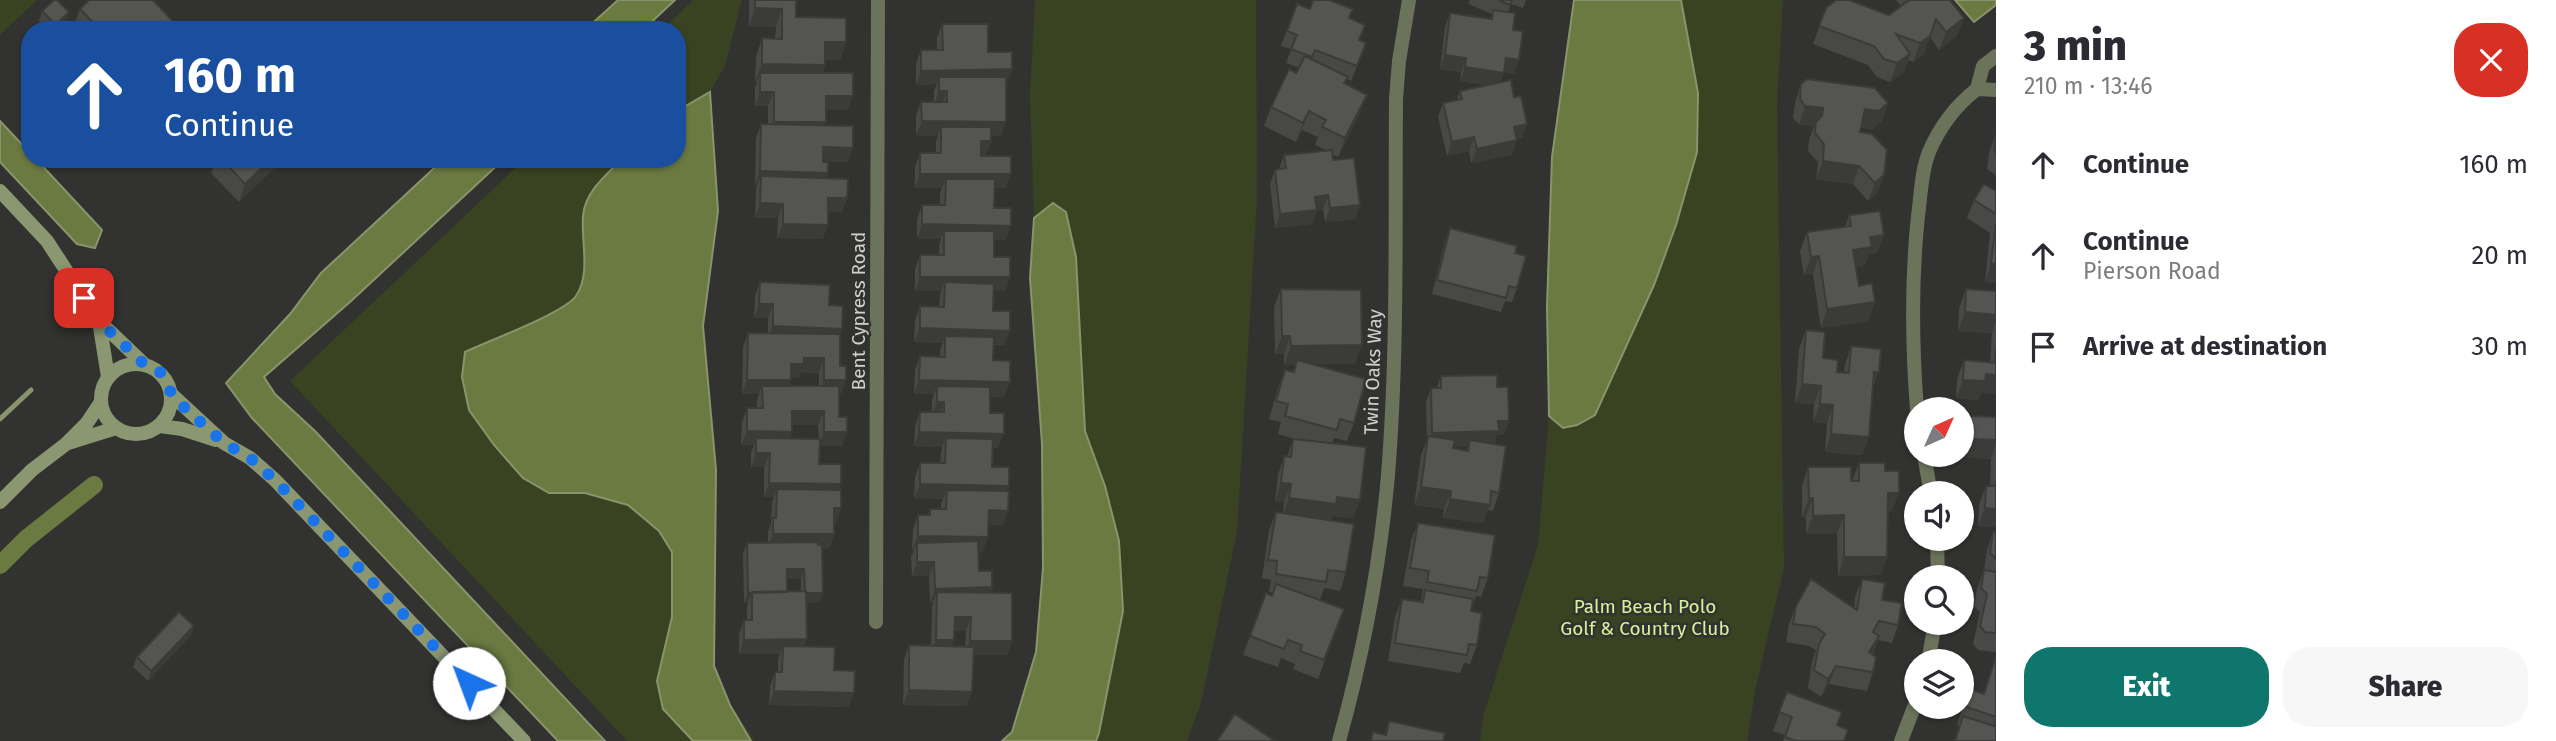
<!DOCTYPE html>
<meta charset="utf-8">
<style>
:root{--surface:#fff;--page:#f7f7f7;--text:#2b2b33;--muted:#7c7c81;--accent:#0f766e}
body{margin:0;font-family:"Fira Sans",sans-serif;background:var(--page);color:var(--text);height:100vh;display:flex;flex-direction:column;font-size:26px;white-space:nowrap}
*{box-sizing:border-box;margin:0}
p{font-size:23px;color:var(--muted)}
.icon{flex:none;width:38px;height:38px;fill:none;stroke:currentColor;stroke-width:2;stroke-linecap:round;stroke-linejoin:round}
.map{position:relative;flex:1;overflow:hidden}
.drawer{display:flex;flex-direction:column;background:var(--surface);width:560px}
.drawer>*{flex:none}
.banner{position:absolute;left:21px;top:21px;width:665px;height:147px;border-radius:28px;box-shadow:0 2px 5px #0004;background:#1a4fa0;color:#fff;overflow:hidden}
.needle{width:46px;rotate:45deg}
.buttons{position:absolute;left:1904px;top:397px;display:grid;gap:14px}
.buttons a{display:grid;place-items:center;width:70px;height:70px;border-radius:50%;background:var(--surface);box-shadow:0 2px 5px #0004;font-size:35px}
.pin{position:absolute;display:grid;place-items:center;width:60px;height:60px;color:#fff;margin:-30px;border-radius:14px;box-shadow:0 4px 10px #0006}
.me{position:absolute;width:77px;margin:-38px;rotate:317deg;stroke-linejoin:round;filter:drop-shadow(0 0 5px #0008)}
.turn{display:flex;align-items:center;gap:24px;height:147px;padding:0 28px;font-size:32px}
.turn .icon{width:91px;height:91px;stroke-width:2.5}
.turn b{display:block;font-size:49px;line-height:60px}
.round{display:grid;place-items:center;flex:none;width:74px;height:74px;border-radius:28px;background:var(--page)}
.headline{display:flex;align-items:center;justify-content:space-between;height:119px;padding:0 28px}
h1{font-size:42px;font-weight:800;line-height:52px}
.cta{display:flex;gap:14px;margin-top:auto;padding:14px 28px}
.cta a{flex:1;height:80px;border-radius:28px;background:var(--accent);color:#fff;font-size:28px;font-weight:800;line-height:80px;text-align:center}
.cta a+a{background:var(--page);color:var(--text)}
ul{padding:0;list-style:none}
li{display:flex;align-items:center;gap:21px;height:91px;padding:0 28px}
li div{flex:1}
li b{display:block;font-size:26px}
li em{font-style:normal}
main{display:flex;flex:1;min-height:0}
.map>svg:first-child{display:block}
.green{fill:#394322}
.water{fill:#6a7a41;stroke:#89946c;stroke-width:2}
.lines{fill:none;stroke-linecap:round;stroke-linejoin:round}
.stream{stroke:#89946c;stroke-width:5}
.canal{stroke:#6a7a41;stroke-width:18}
.street{stroke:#6b735b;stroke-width:14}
.secondary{stroke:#8b9771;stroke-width:14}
.wall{fill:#484947;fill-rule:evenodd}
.shaded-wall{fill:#3b3c39}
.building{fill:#545552;stroke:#3b3c39;stroke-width:2}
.route{stroke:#1a73e8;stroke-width:12;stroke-dasharray:0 21.6}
.labels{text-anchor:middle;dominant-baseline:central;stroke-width:5;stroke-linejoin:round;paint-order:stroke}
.street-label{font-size:19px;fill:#d1d2d0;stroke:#323230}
.park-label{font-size:19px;fill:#d7f19b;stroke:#323230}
</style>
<main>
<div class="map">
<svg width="1996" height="741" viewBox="0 0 1996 741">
<rect width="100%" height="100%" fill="#323230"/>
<!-- green -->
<path class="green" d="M0,0h37l-37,35z
M693,0h49l-17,66 -15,26 8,119 -15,115 13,144 -2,196 16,39 25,36h-128l-337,-360 235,-222h152v-129h-15z
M1035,0h221l1,199 -20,333 -36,171 -14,38h-185l10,-9 24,-80 7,-84 -1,-124 -12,-166 4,-60 -4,-123z
M1574,0h209l-6,105 7,463 -28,118 -9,55h-267l4,-28 54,-168 11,-129 -2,-109 5,-150z"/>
<!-- water -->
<path class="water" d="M618,0h57l-32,30h-58z
M1574,0h107l17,93 -1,59 -21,73 -22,60 -59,130 -18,10 -14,3 -14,-12 -2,-109 5,-150z
M1955,0h41v5l-22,17z
M710,92l8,119 -15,115 13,144 -2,196 16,39 21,36h-58l-30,-32 -6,-28 15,-64v-65l-13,-21 -31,-26 -43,-12h-36l-26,-15 -29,-33 -25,-35 -7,-33 3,-25c23,-11 99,-39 111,-56 15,-22 5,-55 7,-80 2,-24 23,-41 39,-57h55v-48z
M0,121l30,32v6h6l66,71 -7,18 -18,-4 -77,-82z
M444,159h60l-154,143 -86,75 11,17 41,38 289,309h-47l-306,-323 -26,-35 64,-69 31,-41z
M1053,203l13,9 10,45 9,174 20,55 14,55 4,70 -24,122 -3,8h-94l10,-9 24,-80 7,-84 -1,-124 -12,-166 4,-60z"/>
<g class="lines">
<!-- stream -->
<path class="stream" d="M0,419l31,-29"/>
<!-- canal -->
<path class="canal" d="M0,565l26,-26 68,-54"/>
<!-- street -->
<path class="street" d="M1996,56l-13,10 -6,23 19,1
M1917,410c-5,-65 -6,-129 1,-194 3,-21 3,-44 11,-64 11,-26 26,-46 48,-63
M1924,455l7,39
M1937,539l1,39
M876,622l2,-622
M1928,662l7,-39
M1339,741c24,-86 41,-176 49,-266 10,-125 7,-251 8,-376l3,-38 10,-61
M1901,741l15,-39"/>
<!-- secondary -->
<path class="secondary" d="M0,191l47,50 52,80 46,44
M99,321l9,56
M101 399a35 35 0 1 1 70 0a35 35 0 1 1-70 0Z
M171,394l53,49 26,15 25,22 249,261
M160,426l22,3 34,11
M68,443l48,-15
M0,502l32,-32 34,-26 21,-21 14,-21"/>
</g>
<!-- wall -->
<path class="wall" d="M749,0h47v17l50,25 -6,18h-15v5l-3,8 26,37h-22v12l-1,4 23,36h-25l5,11 -2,5 21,20 -5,14h-14l-5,27 -46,-1 1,-20h-23l1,-28 1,-4 -2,-1 1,-47 5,-14h7v-18h-13v-19l2,-5h-2l1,-25 6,-19 13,1 1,-12h-27z
M1470,0h56l-3,8 -12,-4 -3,8 11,48 -5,14 -10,-2 -4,10 14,15 13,27 -5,14 -6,1 -4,16 -41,8 -2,-12 -22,5 -9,-39 5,-14 14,-3 3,-9 27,-6 -27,-4 1,-9 -21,-3 5,-42 5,-14 40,6 2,-5 -24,-10z
M1896,0h54l14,18 -7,18 -18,14 -9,-13 -6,17 -11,8 -5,-2 -4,12 -14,10 -13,-5 -9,-12 -55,-21 13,-36 63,7 12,-9z
M153,1l28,29h-105l-3,-3 7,-18z
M1297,4l13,5 39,9 11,22 6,3 -15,38 -4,-2 -2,5 22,11 -7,18 -22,44 -6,-3 1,6 27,45 -5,14 -30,3 -2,-13 -6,1 -5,14 -37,4 -5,-44 5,-14 4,-1 5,-14 42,-5 -11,-5 3,-8 -16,-7 -6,12 -32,-16 7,-19 25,-34 3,-5 -13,-5 5,-14 -10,-3z
M42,11l27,1 -3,10 -8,8h-11l-8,-9z
M942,24l46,28 24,17 -6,14 -5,53h-10v5l-5,14 20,33h-11l-1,20 12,32h-12v17l16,20 -5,14h-11l-1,20 12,34h-12v15l17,22 -6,15 -14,-1v17l8,35h-5l-1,19 15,24 -4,34h-15l-5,27 -4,-1v20l13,16 -1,6 21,48 -5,14h-34l-6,51 -64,-1 1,-46 5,-14 22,1 1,-40 1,-3h-3l-1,-27h-17l-1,-19 3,-7h-2l1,-21 5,-14h10l2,-6h11v-5l2,-5 -29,-1 1,-21 5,-14h20l1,-11 1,-5 -28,-1 1,-20 5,-14h12v-12l2,-6h-20l1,-24 5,-14h20v-6l3,-7 -29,-1 1,-22 5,-14 19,1 1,-11 1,-5h-26v-22l5,-14h19v-10l2,-6h-24v-20l5,-14h18v-12l2,-5h-27v-21l5,-14h16v-12l2,-5 -22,-1v-19l5,-14h13v-11l3,-7 -21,1v-21l5,-14h16v-12zM955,631h11l-1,16 -13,-1z
M1801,84l87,19 -6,18 -9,8 -12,-1 -1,4 24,43 -7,18 -9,8 -15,-17 -37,-5 2,-17 -10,-11 1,-11 5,-14 -15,-2 -6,-6 2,-15z
M1996,134v41l-9,-6 2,-16z
M210,159h74l-45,43 -28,-29 4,-9z
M1994,190l2,1v92l-11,-1 5,-49 -23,-15 7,-18z
M1849,215l35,20 -7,18 -8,1 -4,11 -9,2 3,19 16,16 -7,19 -47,7 -8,-54 -9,1 -4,-24 7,-19 38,-5z
M1450,228l65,25 2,35 -5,14 -7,-1 -4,11 -69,-18 13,-52z
M760,282l69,23 11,29v32l6,14 -5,14h-2v23l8,15 -5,14h-23v18l20,26 2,18 -5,14h-2v12l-5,15 -7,-1 -2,54 -14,1 -2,43 30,24 15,37 -80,-2 1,-19 5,-14h3v-12l2,-6h-41v-20l5,-14h3v-14l1,-4 -4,1 -1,-50 4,-10h21v-11l3,-9 1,-20 2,-6h-10v-30h-13v-15l3,-7h-13l1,-23 5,-14h10v-8l2,-6h-17l1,-47 5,-14h20v-15h-14l1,-22zM801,372l18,1v13h-30l2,-8h8zM792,425h26l1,14 -29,-1 2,-6zM787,579h14v12l-14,1z
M1281,289l74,75h-43l42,59 -7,18 -13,-3 -2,5 28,57 -7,18 -21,-2 -1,4 15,52 -6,19 -16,-3 -4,12 24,9 -26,70 -25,-10 2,-5 -14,-6 -3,9 -35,-12 23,-62 6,3 1,-3 -4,-1 2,-12 -9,-2 7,-48 7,-18 7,1 1,-11h-9l3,-27 6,-19 3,1 6,-18 5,1 -20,-6 3,-12 -12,-3 9,-31 7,-18 8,2 3,-8 -12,1v-11h-9l-1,-47z
M1966,289l30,2v103l-15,-1 -3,7 -22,-2 1,-19 7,-19 26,2 2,-29 -34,-2 1,-23z
M1806,330l17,28 14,14h7l1,-7 6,-19 21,44 -3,47 -7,18 -37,-3 2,-29 -14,-1 1,-18 -19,-1 4,-54z
M1441,376l56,11 12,34 -5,14h-7l-3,9 5,49 -6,18 -5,-1 -5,13 -40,-5 1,-9 -30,-4 7,-50 6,-15 -1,-38 5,-14h6zM1454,446h14l-2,4 -13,-2z
M1971,416l25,1v110l-18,-1 1,-22 7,-18h4l1,-27 -28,-2 1,-22z
M1859,463l26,8 7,40h-4l-1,46 -7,18 -42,1 -1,-42h-31v-17h-4v-31l6,-19 44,14z
M1418,523l70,55 -7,19 -5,-1 -5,15 6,34 -7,19 -6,-1 -4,10 -72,-12 7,-44 7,-18 19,3 2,-13 -20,-3 8,-45z
M1993,532h3v120l-18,-2 -5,-6 7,-32 -6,-6 3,-17 7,-19 3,-20z
M1862,579l20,21 16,25 -6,18 -14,-3 -5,15v17l-6,19 -38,-7 -8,13 -13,-9 4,-26 4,-12 -7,-4 -23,-4 3,-18 7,-18 58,2 1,-11z
M194,626l-3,9 -43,46 -15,-14 4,-10z
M1995,659l1,82h-42l5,-16h-2l12,-36 14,5z
M1787,692l50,33 7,16h-61l2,-6 -12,-4z"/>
<!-- shaded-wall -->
<path class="shaded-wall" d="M755,8l27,1 -6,18h-27z
M69,12l-3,10 -8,8h-4l2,-5z
M1964,18l-7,18 -18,14 7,-18z
M1930,36l-6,18 -11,8 7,-19z
M825,42h21l-6,18h-21z
M1910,54l-6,18 -14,10 7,-19z
M1445,55l21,3 -5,14 -21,-3z
M1506,58l13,2 -5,14 -13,-2z
M762,64l63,1 -7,18 -58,-10 -3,9h-2z
M1465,67l39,6 -5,14 -39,-6z
M1012,69l-5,14 -68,1v-7l-2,7 -21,1 5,-14z
M939,91h8l-5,14h-8z
M760,92h14l-6,14h-13z
M1367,95l-7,18 -22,44 7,-19z
M826,96h27l-5,14h-27z
M1888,103l-6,18 -9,8 -15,-2 7,-18z
M1805,106l18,2 -6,18 -1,-4 -2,4 -15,-2z
M1309,111l-7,19 -6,12 7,-19z
M922,121l84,1 -5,14h-60v-9l-3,9 -22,-1z
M774,122h52l-5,14h-53z
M1527,124l-5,14 -14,3 6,-14z
M1474,137l-5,14 -22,5 5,-14z
M1517,140l-5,15 -41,8 6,-14z
M981,141h10l-5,14h-10z
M823,147l30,1 -5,14h-30z
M271,159h13l-45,43 6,-18z
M1823,161l36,5 -6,18 -37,-5z
M760,171l68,2 -5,14 -62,-11 -4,10 -2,-1z
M920,174h91l-5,14h-61l1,-9 -4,9h-27z
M1884,175l-7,18 -9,8 7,-18z
M1328,195l-5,14 -6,1 -5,14 -37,4 5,-14 35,-17z
M828,198h19l-5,14h-19z
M760,203l23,1 -5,14h-23z
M1360,205l-5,14 -30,3 5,-14z
M783,224l45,1 -5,14 -46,-1z
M922,224l89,2 -5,14 -62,-1v-8l-3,8h-24z
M1884,235l-7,18 -8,1 -4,11 -19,3 7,-18 17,-13z
M1819,256l-6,18 -9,1 7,-18z
M1991,263l5,1v19l-11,-1z
M920,277h90l-5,14h-60v-9l-4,9h-26z
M1875,302l-7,19 -47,7 6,-19z
M759,304h14l-5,14h-14z
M1965,312l31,3v6l-4,12 -34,-2z
M773,326l69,3 -5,14 -69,-3z
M920,328l90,3 -5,14 -60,-2v-7l-2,7 -29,-1z
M1282,336h8l-6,18h-9z
M1362,345l-7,19 -71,1 7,-19z
M804,358h20l-5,15 -18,-1 -2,6h-13l5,-14z
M1874,372h5l-7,19z
M1986,374l10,1v19l-15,-1 -3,7 -22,-2 7,-18z
M747,380h44l-5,14 -24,-8 -3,8h-17z
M824,380h22l-5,14h-22z
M919,380l91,2 -6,15 -67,-3v-8l-3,8h-20z
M1802,384l19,2 -7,18 -19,-1z
M937,402h7l-5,14h-7z
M1820,404l13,1 -6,18 -14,-1z
M792,411h32l-6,14h-31z
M1498,421h11l-5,14h-7l-4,10 -23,-5 -2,6 -41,1 5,-14z
M747,431l45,1 -5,14 -31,-8 -2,7h-13z
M824,432h23l-5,14h-23z
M919,432l85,2 -6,14 -52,-1v-9l-4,9 -28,-1z
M1831,434l38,3 -7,18 -37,-3z
M1970,439l26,1v4l-5,15 -28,-2z
M756,453h14l-6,14h-13z
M769,483l72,1 -5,14 -59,-9 -3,8h-10z
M1281,483l10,1 -7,18h-9z
M920,484l89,2 -6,14 -56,-10 -4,9 -29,-1z
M1421,487l30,4 -7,18 -30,-4z
M1888,493h11l-7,18h-11z
M1337,497l23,3 -7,18 -21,-2 -2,6 -48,-5 7,-19z
M1809,498h4l-7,19h-4z
M1450,499l40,6 -7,18 -40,-5z
M834,508h7l-5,14h-7z
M1985,508l11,1v18l-18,-1z
M989,510l19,1 -5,14h-20z
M1844,515l-7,19h-31l7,-18z
M773,534h61l-5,15 -61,-1z
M918,536l70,1 -5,15 -66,-2v-7l-3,7h-2z
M1844,557h43l-7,18 -42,1z
M917,562h17l-5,14h-17z
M787,569h17l-3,10h-18z
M992,587l-5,14 -50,-9 -4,11h-3l5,-14z
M748,593h4l-4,9 -4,1z
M805,593h18l-3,9 -19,1z
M955,617h16l-5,14h-17z
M194,626l-3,9 -43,46 3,-10z
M1879,636l-6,19 -4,-3z
M807,639l-5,14 -19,-7 -3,8h-41l5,-14z
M936,640h18l-5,14h-18z
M970,641h42l-5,14h-42z
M1836,666l-7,18 -8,13 7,-18z
M909,690l63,2 -5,14 -64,-1z
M774,691l80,2 -5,14 -80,-2z"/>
<!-- building -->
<path class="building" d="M54,0h3l12,12 -13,13 -14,-14z
M89,0h64l28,30h-81l-20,-21z
M755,0h41v17l50,1v24h-21v23l-63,-1v-26l20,1v-30l-27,-1z
M1313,0h16l24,9 -4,9 16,7 -6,15 7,3 -9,23 -42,-16 -3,7 -21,-8 6,-14 -10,-4 10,-27 13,5z
M1498,0h14l-2,5z
M1836,0h13l40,15 20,-15h41l14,18 -18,14 -10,-13 -6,17 -10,7 -24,-9 14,20 -13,9 -13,-4 -10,-13 -55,-20 7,-18z
M1493,10l22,3 -2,17 10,1 -4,29 -13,-2 -2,15 -39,-6 1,-9 -21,-3 5,-42 42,6z
M942,24h46v28h24v17l-91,2v-21h22z
M1305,56l43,21 -4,6 23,12 -22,43 -23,-11 4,-7 -17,-9 -6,12 -32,-16 18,-38 7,4z
M760,73h93v23h-27v26h-52v-30h-14z
M939,77h67v45l-84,-1 -1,-19h26v-11h-8z
M1807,79l68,9 13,15 -9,8 -14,-2 -5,23 12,2 15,16 -3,25 -9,8 -16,-17 -36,-5 1,-17 -9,-11 1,-11 6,-6 1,-8 -18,-2 -5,-7 1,-15z
M1511,80l3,17 7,-1 6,28 -13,3 3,13 -40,9 -3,-12 -22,5 -9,-39 19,-4 -2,-8z
M761,124l92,2v22l-30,-1v15h5v11l-68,-2z
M941,127h50v14h-10v15h30v18h-91v-21h21z
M1996,134v19l-2,-2z
M1332,150l1,10 21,-2 6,47 -30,3 -2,-13 -13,2 2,13 -37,4 -5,-44 11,-2 -2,-13z
M222,159h49l-26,25z
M761,176l87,3 -1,19h-19v27l-45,-1v-20l-23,-1z
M946,179h49l-1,29h17v18l-89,-2v-19h23z
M1984,184l12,7v23l-22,-14z
M1880,211l4,24 -14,2 2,10 -19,3 6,36 13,-3 3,19 -48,7 -8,-53 -8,1 -4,-25 44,-6 -2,-11z
M1996,223v41l-5,-1z
M1450,228l67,18 -2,7 11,3 -9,32 -8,-2 -3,12 -69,-18z
M944,231h50v26h16v20h-90v-22h24z
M760,282l70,3 -1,20 14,1 -1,23 -69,-3v-22h-14z
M945,282l49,2 -1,27h17v20l-90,-3v-22l24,1z
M1281,289l80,1 1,55 -71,1 -1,-10h-8z
M1966,289l30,2v24l-31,-3z
M1806,330l19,2 -2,26 15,2 -1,12 12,1 2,-27 30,3 -2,23h-5l-5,65 -38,-3 2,-29 -13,-1 1,-18 -19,-2z
M748,333l92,1v32h6v14h-22v-22h-20v6h-13v16h-44z
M945,336l49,1 -1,23 17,1v21l-91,-2 1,-24 25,1z
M1996,350v25l-10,-1 -1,7 -22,-1 1,-20 31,3z
M1297,360l69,19 -12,44 -14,-4 -3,11 -52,-14 3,-12 -12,-3 9,-31 9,2z
M1497,375v12h11l1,34h-11l1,10 -67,2 -1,-45h10v-12z
M762,386h77v31h8v15h-23v-21h-32v21l-45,-1v-23h16z
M937,386l53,1v26h14v21l-85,-2 1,-20h24v-10h-7z
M1971,416l25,1v23l-26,-1z
M1428,436l27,4 -2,8 15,3 2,-11 36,6 -7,47 -8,-2 -1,14 -40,-6 1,-8 -30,-4z
M756,438l64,1 -1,25h22v20l-72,-1 1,-30h-14z
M946,438l47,1 -1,28h17v19l-89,-2v-21h25z
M1293,439l73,8 -6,53 -23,-3 -1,7 -47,-6 2,-14 -10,-1 3,-27 7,1z
M1859,463h26v8h14v22h-11l-1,64h-43v-42l-31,1v-18h-4l-1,-31h43v14h8z
M1996,481v28l-11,-1 1,-22h10z
M777,489l64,1v18h-7v26h-61v-16h3z
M947,490l62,1 -1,20 -19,-1 -1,27 -70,-1v-21h12v-6h16z
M1276,512l78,12 -8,48 -18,-2 -2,12 -50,-8 1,-13 -9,-1z
M1418,523l77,12 -7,43 -8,-1 -3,14 -50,-9 2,-11 -19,-3z
M1993,532h3v27l-6,-6z
M978,541l1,30h13v16l-57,2 -1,-27h-17v-19z
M819,542l-1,3h4l1,48h-17l-1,-2 -1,-22h-17v23l-39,1 -1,-50z
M1984,570l12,2v61l-11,-1 -5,-6 7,-32 -6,-6z
M1811,579l46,31 5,-31 23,4 -3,17 20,3 -4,22 -19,-4 -6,11 6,4 -10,16 7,5 -3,15 -37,-6 -8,13 -14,-9 5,-26 6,-10 -9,-7 -23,-3 3,-18z
M1276,584l68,25 -20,51 -24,-9 2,-6 -14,-5 -4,9 -34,-13 16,-43 6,3z
M1425,590l48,9 -2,12 11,2 -5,32 -8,-1 -2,11 -72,-12 7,-44 21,3z
M806,591l1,48 -63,1v-20h8v-28z
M937,592l75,1v48h-42l1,-24h-16l-1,23h-18z
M179,612l15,14 -43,45 -14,-14z
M909,645l65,2 -2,45 -63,-2z
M783,646l52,1 -1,23 21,1 -1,22 -80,-2 1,-19h7z
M1995,659h1v58l-32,-11 5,-17 15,5z
M1787,692l55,20 -5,13 11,5 -4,11h-48l-11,-4 7,-20 -13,-5z
M1235,714l40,27h-58z
M1963,716l31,10 2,-6v21h-41z
M1389,721l56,12 -2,8h-72l2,-9 13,3z"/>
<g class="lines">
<!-- route -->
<path class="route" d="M84,298l15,23 46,44 15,7 9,14 2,8 16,16 37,33 26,15 25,22 194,203"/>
</g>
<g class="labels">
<!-- street labels -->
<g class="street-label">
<text transform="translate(858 311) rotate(-90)">Bent Cypress Road</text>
<text transform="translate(1373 372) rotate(-88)">Twin Oaks Way</text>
</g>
<!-- park labels -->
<g class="park-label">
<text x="1645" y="606">Palm Beach Polo<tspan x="1645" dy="22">Golf &amp; Country Club</tspan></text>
</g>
</g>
</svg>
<div class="buttons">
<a><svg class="needle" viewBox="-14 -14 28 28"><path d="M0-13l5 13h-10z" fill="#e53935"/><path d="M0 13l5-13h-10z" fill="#7c7c81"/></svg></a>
<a><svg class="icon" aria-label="sound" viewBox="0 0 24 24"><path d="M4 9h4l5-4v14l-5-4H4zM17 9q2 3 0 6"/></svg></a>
<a><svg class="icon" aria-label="search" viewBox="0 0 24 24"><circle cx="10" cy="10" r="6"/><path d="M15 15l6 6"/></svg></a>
<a><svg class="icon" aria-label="layers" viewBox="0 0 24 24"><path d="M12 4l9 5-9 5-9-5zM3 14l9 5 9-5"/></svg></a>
</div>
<div class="pin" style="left:84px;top:298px;background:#d93025"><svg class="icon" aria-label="arrive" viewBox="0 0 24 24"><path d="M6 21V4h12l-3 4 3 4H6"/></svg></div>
<svg class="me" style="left:469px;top:683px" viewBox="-20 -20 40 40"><circle r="19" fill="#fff"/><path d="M0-13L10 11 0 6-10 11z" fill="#1a73e8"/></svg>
<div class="banner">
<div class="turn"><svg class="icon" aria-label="ahead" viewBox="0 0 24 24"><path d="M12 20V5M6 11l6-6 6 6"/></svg><div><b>160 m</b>Continue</div></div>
</div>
</div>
<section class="drawer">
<div class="headline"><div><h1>3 min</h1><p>210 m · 13:46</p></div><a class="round" style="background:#d93025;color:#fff"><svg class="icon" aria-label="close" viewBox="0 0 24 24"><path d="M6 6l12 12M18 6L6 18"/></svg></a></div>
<ul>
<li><svg class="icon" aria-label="ahead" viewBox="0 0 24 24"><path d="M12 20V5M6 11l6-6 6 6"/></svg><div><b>Continue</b></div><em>160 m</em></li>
<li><svg class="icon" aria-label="ahead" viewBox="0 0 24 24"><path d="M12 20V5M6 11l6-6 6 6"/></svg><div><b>Continue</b><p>Pierson Road</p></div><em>20 m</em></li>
<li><svg class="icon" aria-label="arrive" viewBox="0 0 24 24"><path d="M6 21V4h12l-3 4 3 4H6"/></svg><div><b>Arrive at destination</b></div><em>30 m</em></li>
</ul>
<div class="cta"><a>Exit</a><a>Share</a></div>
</section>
</main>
